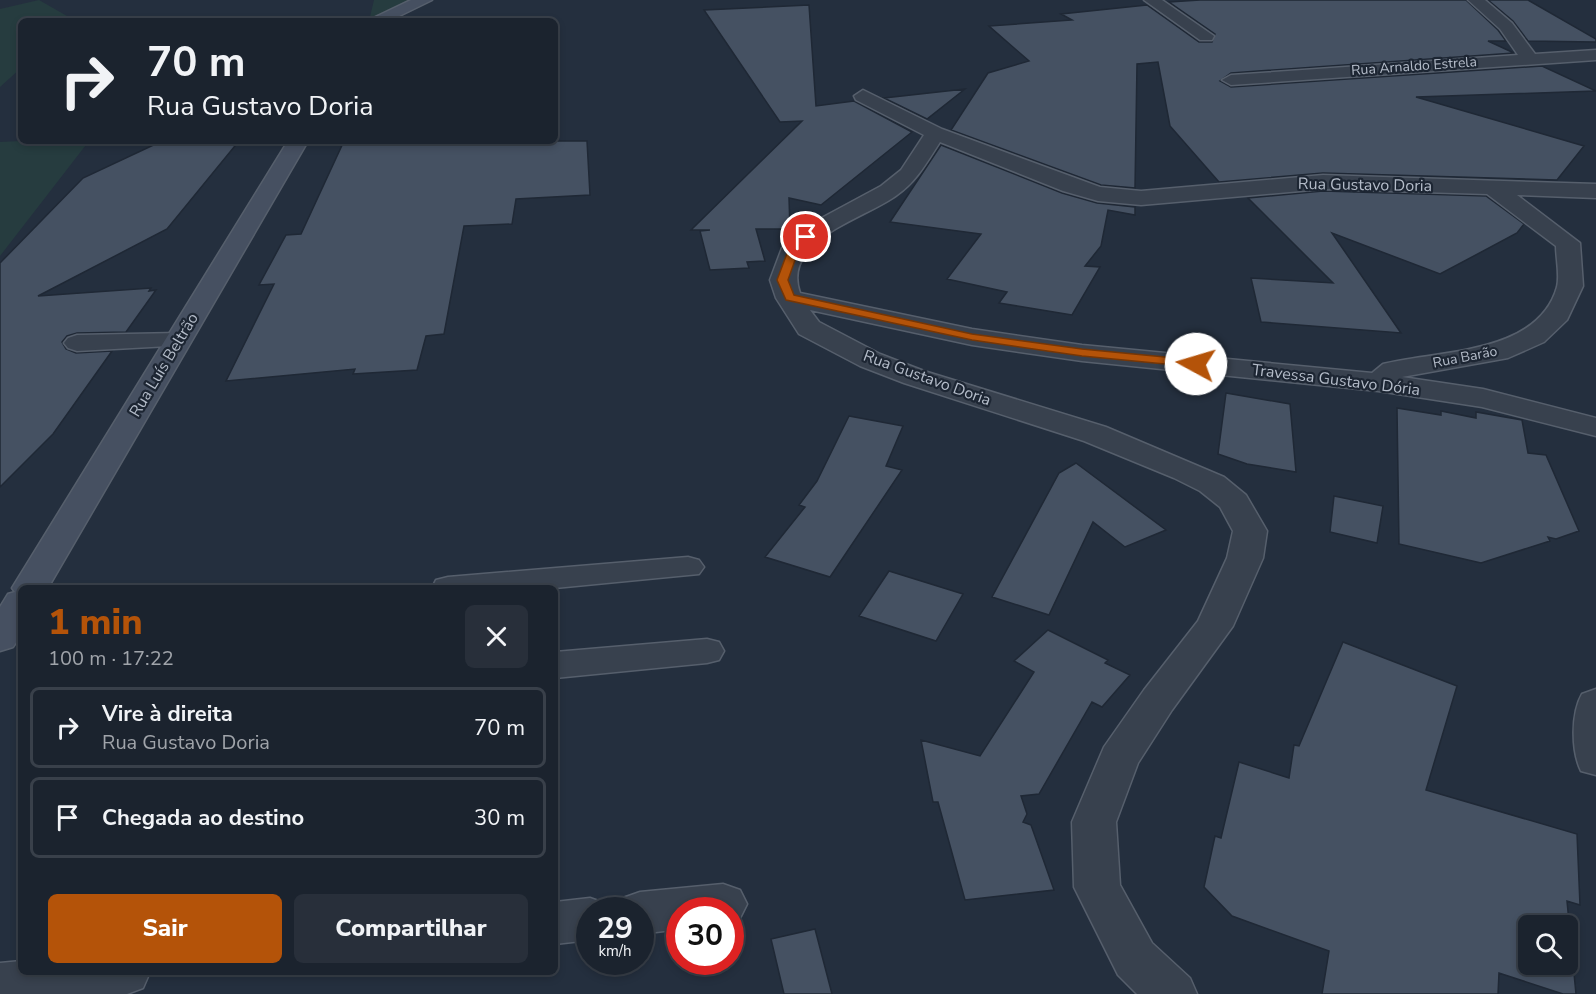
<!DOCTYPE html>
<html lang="pt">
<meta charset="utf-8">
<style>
:root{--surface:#1b232e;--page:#282f3a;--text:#f1f3f6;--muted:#a0a4aa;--line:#39404a;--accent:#b45309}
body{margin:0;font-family:"Nunito Sans",sans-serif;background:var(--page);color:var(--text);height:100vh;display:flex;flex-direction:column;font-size:22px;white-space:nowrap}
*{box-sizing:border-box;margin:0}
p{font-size:20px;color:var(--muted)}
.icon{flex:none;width:33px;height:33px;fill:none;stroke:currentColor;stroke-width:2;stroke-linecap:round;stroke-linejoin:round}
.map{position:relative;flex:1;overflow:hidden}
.drawer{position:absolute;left:18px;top:585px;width:540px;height:390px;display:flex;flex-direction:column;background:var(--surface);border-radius:9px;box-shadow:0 3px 9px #0003,0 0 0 2px var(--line)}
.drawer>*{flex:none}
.banner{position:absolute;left:18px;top:18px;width:540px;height:126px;border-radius:9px;box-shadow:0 3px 9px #0003,0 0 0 2px var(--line);background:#1b232e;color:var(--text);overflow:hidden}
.tools{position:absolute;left:1518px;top:915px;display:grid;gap:12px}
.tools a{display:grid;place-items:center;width:60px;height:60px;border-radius:9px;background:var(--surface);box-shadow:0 3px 9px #0003,0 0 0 2px var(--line);font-size:30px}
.speed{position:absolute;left:576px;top:897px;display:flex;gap:12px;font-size:30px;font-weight:700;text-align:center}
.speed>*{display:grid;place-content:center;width:78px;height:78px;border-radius:50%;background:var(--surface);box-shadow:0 3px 9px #0003,0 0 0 2px var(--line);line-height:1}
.speed small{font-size:15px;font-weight:400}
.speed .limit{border:9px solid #d22;background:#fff;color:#111}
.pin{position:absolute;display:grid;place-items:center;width:51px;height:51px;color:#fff;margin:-26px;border:3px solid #fff;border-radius:50%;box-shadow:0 2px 6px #0007}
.me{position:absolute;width:66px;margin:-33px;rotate:276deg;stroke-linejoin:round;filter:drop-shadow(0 0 4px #0008)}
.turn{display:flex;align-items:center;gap:21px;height:126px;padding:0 30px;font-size:27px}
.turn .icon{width:78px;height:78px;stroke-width:2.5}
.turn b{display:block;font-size:42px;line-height:51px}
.round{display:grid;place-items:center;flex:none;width:63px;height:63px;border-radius:9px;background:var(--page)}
.headline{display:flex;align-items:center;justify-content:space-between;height:102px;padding:0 30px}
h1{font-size:36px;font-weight:800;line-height:45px;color:var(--accent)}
.action{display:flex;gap:12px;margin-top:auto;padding:12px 30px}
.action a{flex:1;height:69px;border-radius:9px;background:var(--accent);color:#fff;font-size:24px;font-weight:800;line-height:69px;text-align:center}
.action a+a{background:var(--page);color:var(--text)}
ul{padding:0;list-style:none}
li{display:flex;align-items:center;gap:18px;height:81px;margin:0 12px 9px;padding:0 18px;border:3px solid var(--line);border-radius:9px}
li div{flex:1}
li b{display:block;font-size:22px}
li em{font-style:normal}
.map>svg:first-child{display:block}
.green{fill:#263c3f}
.building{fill:#455162;stroke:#1f2835;stroke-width:1.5;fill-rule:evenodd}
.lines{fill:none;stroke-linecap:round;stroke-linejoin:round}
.service-casing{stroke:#565f6c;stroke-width:3}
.minor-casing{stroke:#565f6c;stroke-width:3}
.secondary-casing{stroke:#565f6c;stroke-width:3}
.service{fill:#38414e;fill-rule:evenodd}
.minor{fill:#38414e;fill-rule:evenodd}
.secondary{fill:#465061;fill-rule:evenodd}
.route{fill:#b45309;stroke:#753606;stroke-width:1.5}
.labels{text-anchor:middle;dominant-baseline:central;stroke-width:4.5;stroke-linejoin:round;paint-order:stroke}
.far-street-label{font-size:14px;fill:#b4bcc9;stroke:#1d2633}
.street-label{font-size:16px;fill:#b4bcc9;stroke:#1d2633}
</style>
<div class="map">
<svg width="1596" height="994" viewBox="0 0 1596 994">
<rect width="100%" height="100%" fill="#242f3e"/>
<!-- green -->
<path class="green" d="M39,0l35,20 -53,1v47l-21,19v-78z
M374,0h50l-55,21z
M21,141h68l-89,115v-114z"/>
<!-- building -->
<path class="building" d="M1200,0h266l32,30 8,11h-18l26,12 -283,20 -11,8 11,6 311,-21 54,25 -180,6 168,49 -27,34 -234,-7 -104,9 -49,-56 -12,-64 -21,2 -2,124 -34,-3 -150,-55 37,-57 41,-12 -40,-35 83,-6 -11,-6 86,-9 52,37h13l3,-8 -46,-32z
M1488,0h40l68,39v3l-68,-1 -15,-20z
M809,5l7,101 38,-5 58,31 -91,73 -32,-7 1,31h-34l9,32 -18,1 2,6 -39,2 -10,-39 10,-1h-19l111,-109 -22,1 -76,-112z
M965,89l-38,30 -43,-21z
M162,141h77l-72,88 -129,67 113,-8 -2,3 7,-1 -30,42 -49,1 -10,3 -5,6 4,7 10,4 36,-2 -59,83 -53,53v-224l83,-85z
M344,141h243l3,54 -74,4 -4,25 -48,2 -20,108 -18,2 -9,34 -64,4 2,-5 -129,12 48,-97 -15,1 27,-50 15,-1z
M941,145l121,48 35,10 38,4v8l-27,-5 -7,36 -16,20 15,1 -28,48 -73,-12 8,-11 -60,-13 34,-45 -91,-12z
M1323,191l163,5 38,28 -7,9 -77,41 -108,-41 69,100 -140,-11 -10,-44 82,5 -85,-85z
M1226,393l64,11 6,68 -49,-8 -29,-10z
M1397,408l44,7v-4l35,7v-6l46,8 6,33 18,2 33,76 -23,8 -8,-2 2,4 -69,22 -82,-19z
M849,416l54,10 -17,40 16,4 -72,107 -65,-20 40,-50 -6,-2 18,-24z
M1076,463l90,67 -41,17 -32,-25 -44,93 -57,-18 67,-124z
M1334,496l49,10 -6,37 -47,-11z
M889,571l74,23 -27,47 -77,-25z
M1048,630l60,30 -3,3 25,12 -28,32 -10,-5 -53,92 -18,2 6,18 -4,8 8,3 23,65 -89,10 -27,-98h-5l-12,-62 59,16 54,-84 -20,-11z
M1343,642l114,44 -31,104 151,44 3,71 -13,-4 9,93h-13l-64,-21 -1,21h-176l7,-43 -97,-35 -28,-29 11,-51 6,2 18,-76 50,16 5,-33 5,1zM1528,926h40v38h-40z
M815,929l17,65h-48l-13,-55z"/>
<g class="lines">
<!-- service casing -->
<g class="service-casing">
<path id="service" d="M179,333l9,2 3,5 -3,5 -111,6 -9,-3 -4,-5 4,-5 9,-3z
M688,557l11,3 5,7 -5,7 -144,14h-123l4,-8 12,-3z
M707,639l12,3 5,9 -5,9 -12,3 -152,15v-26z"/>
</g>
<!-- minor casing -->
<g class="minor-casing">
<path id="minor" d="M1144,0h18l52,36 -2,4h-12z
M1468,0h17l27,23 23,31 61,-4v10l-365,25 -9,-5 9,-5 287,-20 -18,-26z
M863,90l79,39 158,58 41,4 182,-16 273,9v14l-79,-3 63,48 3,43 -16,34 -23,22 -36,16 -106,19 81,12 113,29v18l-114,-29 -104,-16 -296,-30 -110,-16 -162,-35 9,12 61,32 44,17 182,56 118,50 22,18 21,36 -4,27 -30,68 -61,84 -34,53 -22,59 4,63 32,58 38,35 7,16h-60l-19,-19 -44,-88 -2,-65 32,-75 40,-57 54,-69 29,-63 6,-27 -13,-24 -20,-16 -26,-13 -90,-37 -180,-58 -44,-17 -61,-32 -23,-36 -6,-18 12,-32 34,-27 65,-35 20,-16 23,-35 -68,-35 -2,-4zM940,142l123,49 35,10 43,4 182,-16 164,5 69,52c0,12 4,29 1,41 -19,68 -119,63 -174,77l-11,9 -290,-28 -110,-16 -172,-36c-19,-54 65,-74 97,-98 20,-14 30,-33 43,-53z
M1596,689v86l-15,-4c-10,-20 -10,-58 1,-77z
M723,884l17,6 7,14 -7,14 -10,4v-12h-50v19l-40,5v-24h-23l6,-12 17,-6z
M590,898l17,6 3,6h-20v30l-35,4v-42z
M21,961v11h129l-7,16 -16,6h-127v-31z"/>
</g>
<!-- secondary casing -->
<g class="secondary-casing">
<path id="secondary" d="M411,0h21l-43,21h-22z
M288,141h20l-260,447h-27v47l-8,12 -13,4v-44l8,-13 7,-2 -3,-4z"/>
</g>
<!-- service -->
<use href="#service" class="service"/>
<!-- minor -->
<use href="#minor" class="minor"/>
<!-- secondary -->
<use href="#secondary" class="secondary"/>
</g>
<!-- route -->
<path class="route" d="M802,235l8,2 -11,12 -11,31 6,15 178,39 110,15 114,11 6,4 -6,3 -114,-11 -110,-16 -186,-40 -9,-20 12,-32z"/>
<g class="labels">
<!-- far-street labels -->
<g class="far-street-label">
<text transform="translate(1414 66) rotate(-4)">Rua Arnaldo Estrela</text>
<text transform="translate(1465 357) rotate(-11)">Rua Barão</text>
</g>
<!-- street labels -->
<g class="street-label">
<text transform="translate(1365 185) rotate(1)">Rua Gustavo Doria</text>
<text transform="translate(164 365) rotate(-59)">Rua Luís Beltrão</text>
<text transform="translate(927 378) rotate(20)">Rua Gustavo Doria</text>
<text transform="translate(1336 380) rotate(7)">Travessa Gustavo Dória</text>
</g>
</g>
</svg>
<div class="tools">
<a><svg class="icon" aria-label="search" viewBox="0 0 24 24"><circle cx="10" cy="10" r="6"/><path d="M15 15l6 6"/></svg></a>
</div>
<div class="speed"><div>29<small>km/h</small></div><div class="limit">30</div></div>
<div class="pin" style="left:806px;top:237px;background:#d93025"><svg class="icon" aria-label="arrive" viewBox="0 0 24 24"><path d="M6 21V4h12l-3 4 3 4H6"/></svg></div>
<svg class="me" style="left:1196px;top:364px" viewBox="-20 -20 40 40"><circle r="19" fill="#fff"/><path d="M0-13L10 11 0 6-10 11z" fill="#b45309"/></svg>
<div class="banner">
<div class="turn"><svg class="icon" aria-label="right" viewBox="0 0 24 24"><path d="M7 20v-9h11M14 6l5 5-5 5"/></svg><div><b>70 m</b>Rua Gustavo Doria</div></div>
</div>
<section class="drawer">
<div class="headline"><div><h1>1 min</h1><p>100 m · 17:22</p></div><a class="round"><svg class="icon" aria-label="close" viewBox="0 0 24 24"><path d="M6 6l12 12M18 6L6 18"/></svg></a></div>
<ul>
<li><svg class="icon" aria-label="right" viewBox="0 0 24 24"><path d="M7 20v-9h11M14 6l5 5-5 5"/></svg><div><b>Vire à direita</b><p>Rua Gustavo Doria</p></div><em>70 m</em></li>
<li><svg class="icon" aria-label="arrive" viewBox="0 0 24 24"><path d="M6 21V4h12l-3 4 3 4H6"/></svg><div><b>Chegada ao destino</b></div><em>30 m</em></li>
</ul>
<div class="action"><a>Sair</a><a>Compartilhar</a></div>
</section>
</div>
